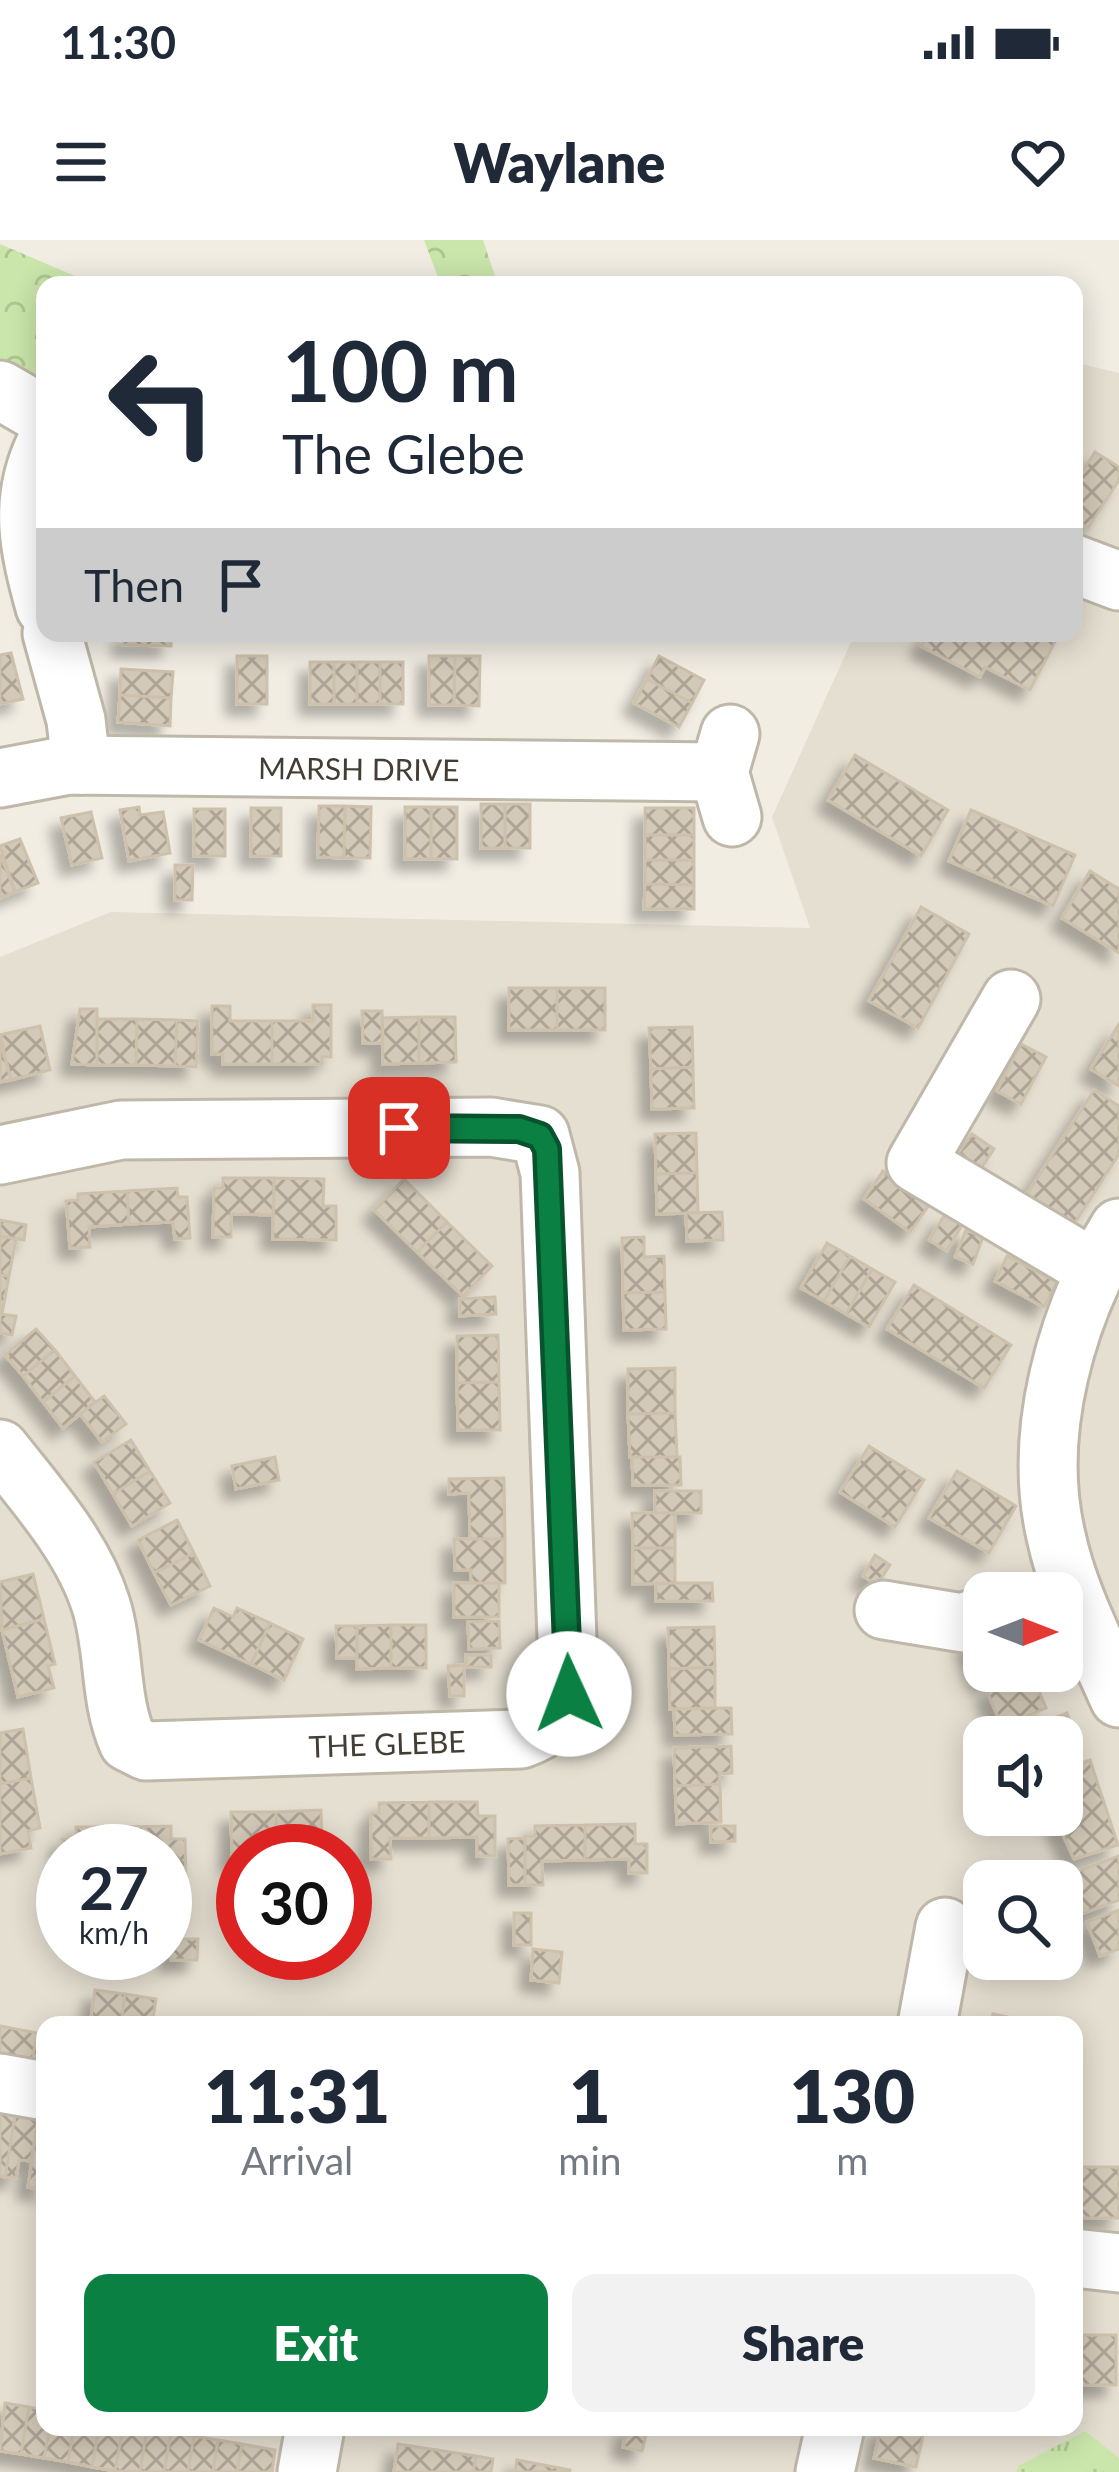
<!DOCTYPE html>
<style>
:root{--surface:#fff;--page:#f2f2f3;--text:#1f2937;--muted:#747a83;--accent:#0b8043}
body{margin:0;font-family:Lato,sans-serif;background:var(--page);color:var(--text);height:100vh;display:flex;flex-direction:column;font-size:45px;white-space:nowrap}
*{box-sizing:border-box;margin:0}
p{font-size:39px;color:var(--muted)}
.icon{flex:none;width:66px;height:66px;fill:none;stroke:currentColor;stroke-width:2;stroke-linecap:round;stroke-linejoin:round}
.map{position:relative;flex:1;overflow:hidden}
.details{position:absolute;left:36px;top:1776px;width:1047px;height:420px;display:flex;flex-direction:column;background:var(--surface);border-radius:24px;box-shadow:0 6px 30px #0003}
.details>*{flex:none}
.hud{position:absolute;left:36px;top:36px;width:1047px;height:366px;border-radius:24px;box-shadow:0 6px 30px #0003;background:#fff;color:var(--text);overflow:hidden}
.needle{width:78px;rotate:90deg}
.buttons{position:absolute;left:963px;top:1332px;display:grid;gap:24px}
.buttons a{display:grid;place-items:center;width:120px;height:120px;border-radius:24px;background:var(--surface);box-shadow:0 6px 30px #0003;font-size:60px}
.speed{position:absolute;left:36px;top:1584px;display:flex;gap:24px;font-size:60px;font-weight:700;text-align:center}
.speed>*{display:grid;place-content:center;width:156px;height:156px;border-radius:50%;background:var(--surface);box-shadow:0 6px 30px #0003;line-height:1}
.speed small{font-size:30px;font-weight:400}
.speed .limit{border:18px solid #d22;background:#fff;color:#111}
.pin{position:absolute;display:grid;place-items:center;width:102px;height:102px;color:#fff;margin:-51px;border-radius:24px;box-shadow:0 6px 18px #0006}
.me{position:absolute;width:132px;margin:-66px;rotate:358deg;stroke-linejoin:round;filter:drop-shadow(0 0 9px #0008)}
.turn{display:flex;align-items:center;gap:42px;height:252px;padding:0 48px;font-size:54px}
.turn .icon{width:156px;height:156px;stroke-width:2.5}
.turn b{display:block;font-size:84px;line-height:102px}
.then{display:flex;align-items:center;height:114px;padding:0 48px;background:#0003;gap:24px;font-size:45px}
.eta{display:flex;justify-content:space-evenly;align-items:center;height:204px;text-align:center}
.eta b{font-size:72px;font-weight:800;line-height:84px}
.action{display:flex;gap:24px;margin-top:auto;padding:24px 48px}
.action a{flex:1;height:138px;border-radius:24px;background:var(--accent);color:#fff;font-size:48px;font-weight:800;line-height:138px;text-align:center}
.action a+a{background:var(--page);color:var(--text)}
.status{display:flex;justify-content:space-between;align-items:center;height:84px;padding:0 60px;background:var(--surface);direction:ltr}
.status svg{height:33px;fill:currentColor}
header{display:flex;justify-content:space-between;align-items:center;height:156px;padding:0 48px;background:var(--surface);font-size:54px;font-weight:800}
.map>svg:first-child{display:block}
.residential{fill:#e5dfd1;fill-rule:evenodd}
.forest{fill:url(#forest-crowns)}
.park{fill:url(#park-tufts)}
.building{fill:url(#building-cross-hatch);stroke:#cdc1ac;stroke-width:3;filter:url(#shadow)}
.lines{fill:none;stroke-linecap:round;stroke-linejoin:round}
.minor-casing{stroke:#bfb8a8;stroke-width:63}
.minor{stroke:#fff;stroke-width:57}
.route-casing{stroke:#07532c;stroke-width:30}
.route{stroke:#0b8043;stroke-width:21}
.labels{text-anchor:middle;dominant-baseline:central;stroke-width:9;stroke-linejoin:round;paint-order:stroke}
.street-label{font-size:30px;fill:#433d33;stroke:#fff}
</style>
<div class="status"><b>11:30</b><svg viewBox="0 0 49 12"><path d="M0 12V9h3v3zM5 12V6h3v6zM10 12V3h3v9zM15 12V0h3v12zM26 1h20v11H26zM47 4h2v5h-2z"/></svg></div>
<header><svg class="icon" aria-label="menu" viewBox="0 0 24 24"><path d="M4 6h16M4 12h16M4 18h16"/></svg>Waylane<svg class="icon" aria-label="heart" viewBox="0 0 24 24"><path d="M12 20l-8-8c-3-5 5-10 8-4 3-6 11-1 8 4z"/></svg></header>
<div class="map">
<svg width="1119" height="2232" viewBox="0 0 1119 2232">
<defs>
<pattern id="forest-crowns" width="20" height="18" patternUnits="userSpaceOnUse" patternTransform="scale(3)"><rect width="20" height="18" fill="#cae6ab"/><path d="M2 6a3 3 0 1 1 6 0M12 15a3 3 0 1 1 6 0" fill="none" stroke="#afc694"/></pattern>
<pattern id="park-tufts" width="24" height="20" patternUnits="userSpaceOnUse" patternTransform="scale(3)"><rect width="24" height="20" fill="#cae6ab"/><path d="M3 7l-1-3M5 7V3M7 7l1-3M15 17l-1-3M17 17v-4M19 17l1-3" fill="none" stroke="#afc694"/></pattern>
<pattern id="building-cross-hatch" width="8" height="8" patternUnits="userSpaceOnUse" patternTransform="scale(3)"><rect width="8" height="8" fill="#d3c9b8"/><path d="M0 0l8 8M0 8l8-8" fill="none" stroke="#ada496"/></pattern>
<filter id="shadow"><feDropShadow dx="-11" dy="11" stdDeviation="6" flood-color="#0004"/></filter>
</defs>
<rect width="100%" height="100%" fill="#f1ede3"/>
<!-- residential -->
<path class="residential" d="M1074,122l45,11v2099h-1119v-1515l111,-45 699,16 -38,-111 83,-184h219zM984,1353h78v78h-78zM984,1497h78v78h-78zM63,1611h102v102h-102zM243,1611h102v102h-102zM984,1641h78v78h-78zM45,1785h1029v402h-1029z"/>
<!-- forest -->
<path class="forest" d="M424,0h59l15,45h-57z
M0,4l96,41h-51v95l-45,-15z"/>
<!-- park -->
<path class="park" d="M1085,2191l34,27v14h-103l2,-6z"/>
<!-- building -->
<path class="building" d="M1095,212l24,15v13l-31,48 -14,-9v-34z
M124,393h47v13l-48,-1z
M928,393h119l10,5 -27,52 -45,-23 -5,10 -59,-31z
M11,413l12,46 -23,5v-49z
M237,416h30v48h-30z
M429,416h26l-1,49h-25z
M455,416h25l-1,50 -25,-1z
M659,416l45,24 -12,23 -45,-24z
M310,422h24v42h-24z
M334,422h23v42h-23z
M357,422h23v42h-23z
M380,422h23v42h-23z
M121,429l52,3 -2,26 -51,-3z
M647,439l45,24 -13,24 -45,-24z
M120,455l51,3 -1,28 -52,-4z
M855,515l93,55 -27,46 -93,-56z
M481,564h24v44h-24z
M505,564h25v44h-25z
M319,566h26l-1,52 -26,-1z
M345,566l26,1 -1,51h-26z
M139,567l1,8 23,-3 7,41 -41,8 -9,-51z
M405,567h26v52h-26z
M431,567h26v52h-26z
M251,568h30v48h-30z
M645,568h49v27h-49z
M194,569h31v47h-31z
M971,570l104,45 -22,51 -104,-45z
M91,572l11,46 -30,7 -11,-47z
M645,595h49v25h-49z
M20,599l18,44 -23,9 -15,-46z
M0,614l15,38 -15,6z
M645,620h49v25l-49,-1z
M175,625h18l-1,35h-17z
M1090,631l29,18v64l-57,-35z
M645,644l49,1v24h-50z
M921,667l48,27 -51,94 -49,-27z
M509,748h48v42h-48z
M557,748h48v42h-48z
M313,765h18v52h-9v7h-50v-43h41z
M212,766h18v15h42v43h-49v-10h-11z
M80,769h17v56l-25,-1z
M362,771h20l1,32h-20z
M419,777v46l-36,1 -1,-46z
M419,777h36l1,45 -37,1z
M97,779h40l-1,46h-39z
M137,779l40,1 -2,46 -39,-1z
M177,780l21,1 -2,46 -21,-1z
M1119,784v62l-28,-17z
M40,786l10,44 -39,10 -11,-45z
M692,787l1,40 -42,2 -2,-41z
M0,801l11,39 -11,2z
M1021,804l25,13 -25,47 -24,-13z
M693,827l1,41 -42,1 -1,-40z
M1094,850l25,16v48l-50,78 -47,-30z
M696,893l1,40 -41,1 -1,-40z
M972,894l22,15 -14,21 -23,-15z
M883,931l46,34 -19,27 -46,-33z
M697,933l1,40 -41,1 -1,-40z
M223,938h51l-1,37 -42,-1v23h-18l1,-49h9z
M274,938l50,1 -1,27h13v34l-63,-1z
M404,939l43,43 -30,30 -43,-42z
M177,948l1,9h9l3,41 -15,1 -2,-17 -44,2 -2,-33z
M127,951l2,33 -40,3 1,20 -20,1 -4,-47 12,-1v-6z
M722,972l1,28 -36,1 -1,-28z
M945,974l17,11 -15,26 -18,-11z
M0,980l26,5 -2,15 -24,-4z
M447,982l45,44 -29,30 -46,-44z
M966,990l17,7 -10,27 -18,-7z
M0,996l16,3 -7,37 -9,-1z
M644,997v20l20,-1 1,36 -42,1 -1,-55z
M827,1003l23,13 -26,45 -23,-13z
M850,1016l22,13 -26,45 -22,-13z
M1007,1016l50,26 -13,25 -49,-26z
M872,1029l23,13 -26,45 -23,-13z
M0,1035l9,1 -7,38h-2z
M914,1045l97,60 -27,43 -97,-59z
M665,1052l1,37 -42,1 -1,-37z
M495,1057l1,17 -36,2v-17z
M0,1074l16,2 -4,19 -12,-2z
M36,1089l19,21 -32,26 -18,-21z
M498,1095l1,47 -42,1v-47z
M55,1110l20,26 -32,26 -20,-26z
M675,1128v45l-47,1v-45z
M75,1136l20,26 -32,26 -20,-26z
M499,1142l1,48h-42l-1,-47z
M104,1156l22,28 -24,18 -22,-28z
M675,1173l2,44h-47l-2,-43z
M131,1200l19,31 -37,23 -19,-32z
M869,1206l55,34 -29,47 -55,-35z
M275,1217l4,23 -43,9 -4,-23z
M632,1217h48l1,28h-48z
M150,1231l20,32 -38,23 -19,-32z
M957,1231l59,35 -27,47 -60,-35z
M504,1238l1,61h-35l-1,-46 -20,1v-15z
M655,1251h46v22h-46z
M632,1273h43v35h-42z
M177,1280l17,33 -40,20 -16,-33z
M454,1299h51v44h-34v-13h-16z
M633,1308h42v35l-42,1z
M194,1313l16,33 -39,19 -17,-32z
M875,1315l15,10 -13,20 -14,-9z
M33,1334l11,45 -42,11 -2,-48z
M454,1343h45v34h-45z
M675,1343h37l1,18h-57v-17z
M214,1368l19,9 4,-9 33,15 -19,41 -52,-24z
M44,1379l11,45 -7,2 6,22 -36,9 -16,-67z
M499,1381l1,27 -31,1 -1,-27z
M270,1383l33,16 -19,41 -33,-16z
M391,1385h35v43h-35z
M391,1385v43l-34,1v-43z
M336,1386h21v32h-20z
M714,1387l1,40 -46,2 -1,-41z
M984,1397v34h26l-28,11 -15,-39z
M466,1415h25v12h-25z
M464,1425v31h-14l-2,-30z
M715,1427v41l-45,1 -1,-40z
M1031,1432l15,36 -44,18 -15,-35z
M731,1468l1,26 -57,1 -1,-26z
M1067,1473l14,37 -19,7v-20h-43l-2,-5z
M23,1489l8,49 -31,6v-51z
M731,1506l1,27 -13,1 1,10 -45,2 -1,-38z
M1090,1520l28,85 -44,14 -20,-44h8v-45z
M31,1538l9,50 -12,3 3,17 -31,6v-70z
M720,1544l1,38 -44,2 -2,-38z
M429,1562h48l1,14h17v40h-18v-19l-48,1z
M429,1562v36h-39l1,21h-20v-46h8v-10z
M321,1570l1,39 -45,2 -1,-39z
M231,1572h45l1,39h-34v11h-11z
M635,1584v20h12v29h-18v-14l-44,1v-35z
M585,1585v35l-43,1 1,24h-18v-49h10v-10z
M171,1586v13h14l1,42 -20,1 -1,-31h-41v-24z
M711,1586h24v15l-24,1z
M76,1587h48v24h-61v28l-1,-40h14z
M525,1598v47h-16l-1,-46z
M1119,1616v44l-38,14 -14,-39z
M345,1636h10l2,63 -12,1z
M1119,1670v39l-19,7 -13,-34z
M514,1673h17v32h-17z
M172,1699h26l-1,21h-26z
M533,1709l29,3 -3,31 -28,-3z
M95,1750l30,4 -4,31h-31z
M125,1754l31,5 -4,26h-31z
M993,1774l33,7 -1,4h-34z
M0,1786l37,7 -6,34 -31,-6z
M37,1793l8,1v36l-14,-3z
M0,1868l16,2 -11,67 -5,-1z
M16,1870l23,4 -8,47 -12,-1 -3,18 -11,-1z
M39,1874l6,1v75l-17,-3z
M1076,1927h43v51h-43z
M1082,2095h34v50h-35z
M5,2163l24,4 -8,47 -21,-3z
M29,2167l16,3v17h5l-6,31 -23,-4z
M50,2187h24l-6,35 -24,-4z
M74,2187h25l-7,40 -24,-5z
M99,2187h24l-8,44 -23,-4z
M123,2187l24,1 -7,44 -25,-1z
M627,2187h21l-6,24 -19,-4z
M881,2187h44l-9,40 -42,-9z
M147,2188l24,4 -7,40h-24z
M171,2192l23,4 -6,36h-24z
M194,2196l24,4 -5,32h-25z
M218,2200l24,4 -5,28h-24z
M242,2204l33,6 -3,22h-35z
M398,2204l78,12 -3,16h-79z
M476,2216l17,3 -2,13h-18z
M517,2220l53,10v2h-55z"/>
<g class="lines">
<!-- minor casing -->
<g class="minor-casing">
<g id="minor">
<path d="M0,150l45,26"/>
<path d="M45,205c-27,56 -16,104 0,162"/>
<path d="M1074,324l45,17"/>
<path d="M52,393l24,87 5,45"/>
<path d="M730,494l-11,38 13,45"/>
<path id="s1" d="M0,538l69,-13 650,7"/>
<path d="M1011,759l-95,164 178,106"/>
<path d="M0,915l121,-25 370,-3 49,8 10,38 19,521c-10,25 -23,36 -48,45l-375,12 -18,-9c-19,-43 -13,-92 -27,-137 -18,-58 -63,-108 -101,-156"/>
<path d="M1119,988c-53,87 -87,206 -63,308 12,57 40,109 63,162"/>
<path d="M884,1370l79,13 21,-8"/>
<path d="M927,1785l18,-98"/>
<path d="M0,1843l45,8"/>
<path d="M1074,2018l45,5"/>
<path d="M307,2232l8,-45"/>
<path d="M825,2232l10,-45"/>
</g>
</g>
<!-- minor -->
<use href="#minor" class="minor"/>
</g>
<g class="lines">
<!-- route casing -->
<g class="route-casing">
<path id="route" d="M399,888l120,1 21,7 7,13 22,545"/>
</g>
<!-- route -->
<use href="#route" class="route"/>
</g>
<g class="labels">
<!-- street labels -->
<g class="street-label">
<text stroke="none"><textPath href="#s1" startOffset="360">MARSH DRIVE</textPath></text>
<text transform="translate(387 1503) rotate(-2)">THE GLEBE</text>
</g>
</g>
</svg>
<div class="buttons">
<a><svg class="needle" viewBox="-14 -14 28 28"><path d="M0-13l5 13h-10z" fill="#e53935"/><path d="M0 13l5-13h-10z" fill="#747a83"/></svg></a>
<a><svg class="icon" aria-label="sound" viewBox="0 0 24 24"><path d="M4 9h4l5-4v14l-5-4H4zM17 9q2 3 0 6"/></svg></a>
<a><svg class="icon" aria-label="search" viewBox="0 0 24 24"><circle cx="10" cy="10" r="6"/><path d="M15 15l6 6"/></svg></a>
</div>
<div class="speed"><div>27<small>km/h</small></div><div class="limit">30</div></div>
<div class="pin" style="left:399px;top:888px;background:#d93025"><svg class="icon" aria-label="arrive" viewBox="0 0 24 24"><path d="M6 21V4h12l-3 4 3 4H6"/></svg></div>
<svg class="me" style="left:569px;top:1454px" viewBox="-20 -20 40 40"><circle r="19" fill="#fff"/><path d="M0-13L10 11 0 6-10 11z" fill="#0b8043"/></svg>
<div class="hud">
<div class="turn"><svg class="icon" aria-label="left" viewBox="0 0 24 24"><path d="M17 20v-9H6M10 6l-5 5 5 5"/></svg><div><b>100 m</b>The Glebe</div></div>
<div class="then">Then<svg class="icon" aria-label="arrive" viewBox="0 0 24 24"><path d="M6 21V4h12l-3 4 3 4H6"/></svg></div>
</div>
<section class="details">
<div class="eta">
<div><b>11:31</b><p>Arrival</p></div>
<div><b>1</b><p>min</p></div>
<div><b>130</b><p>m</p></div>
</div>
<div class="action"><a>Exit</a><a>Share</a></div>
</section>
</div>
